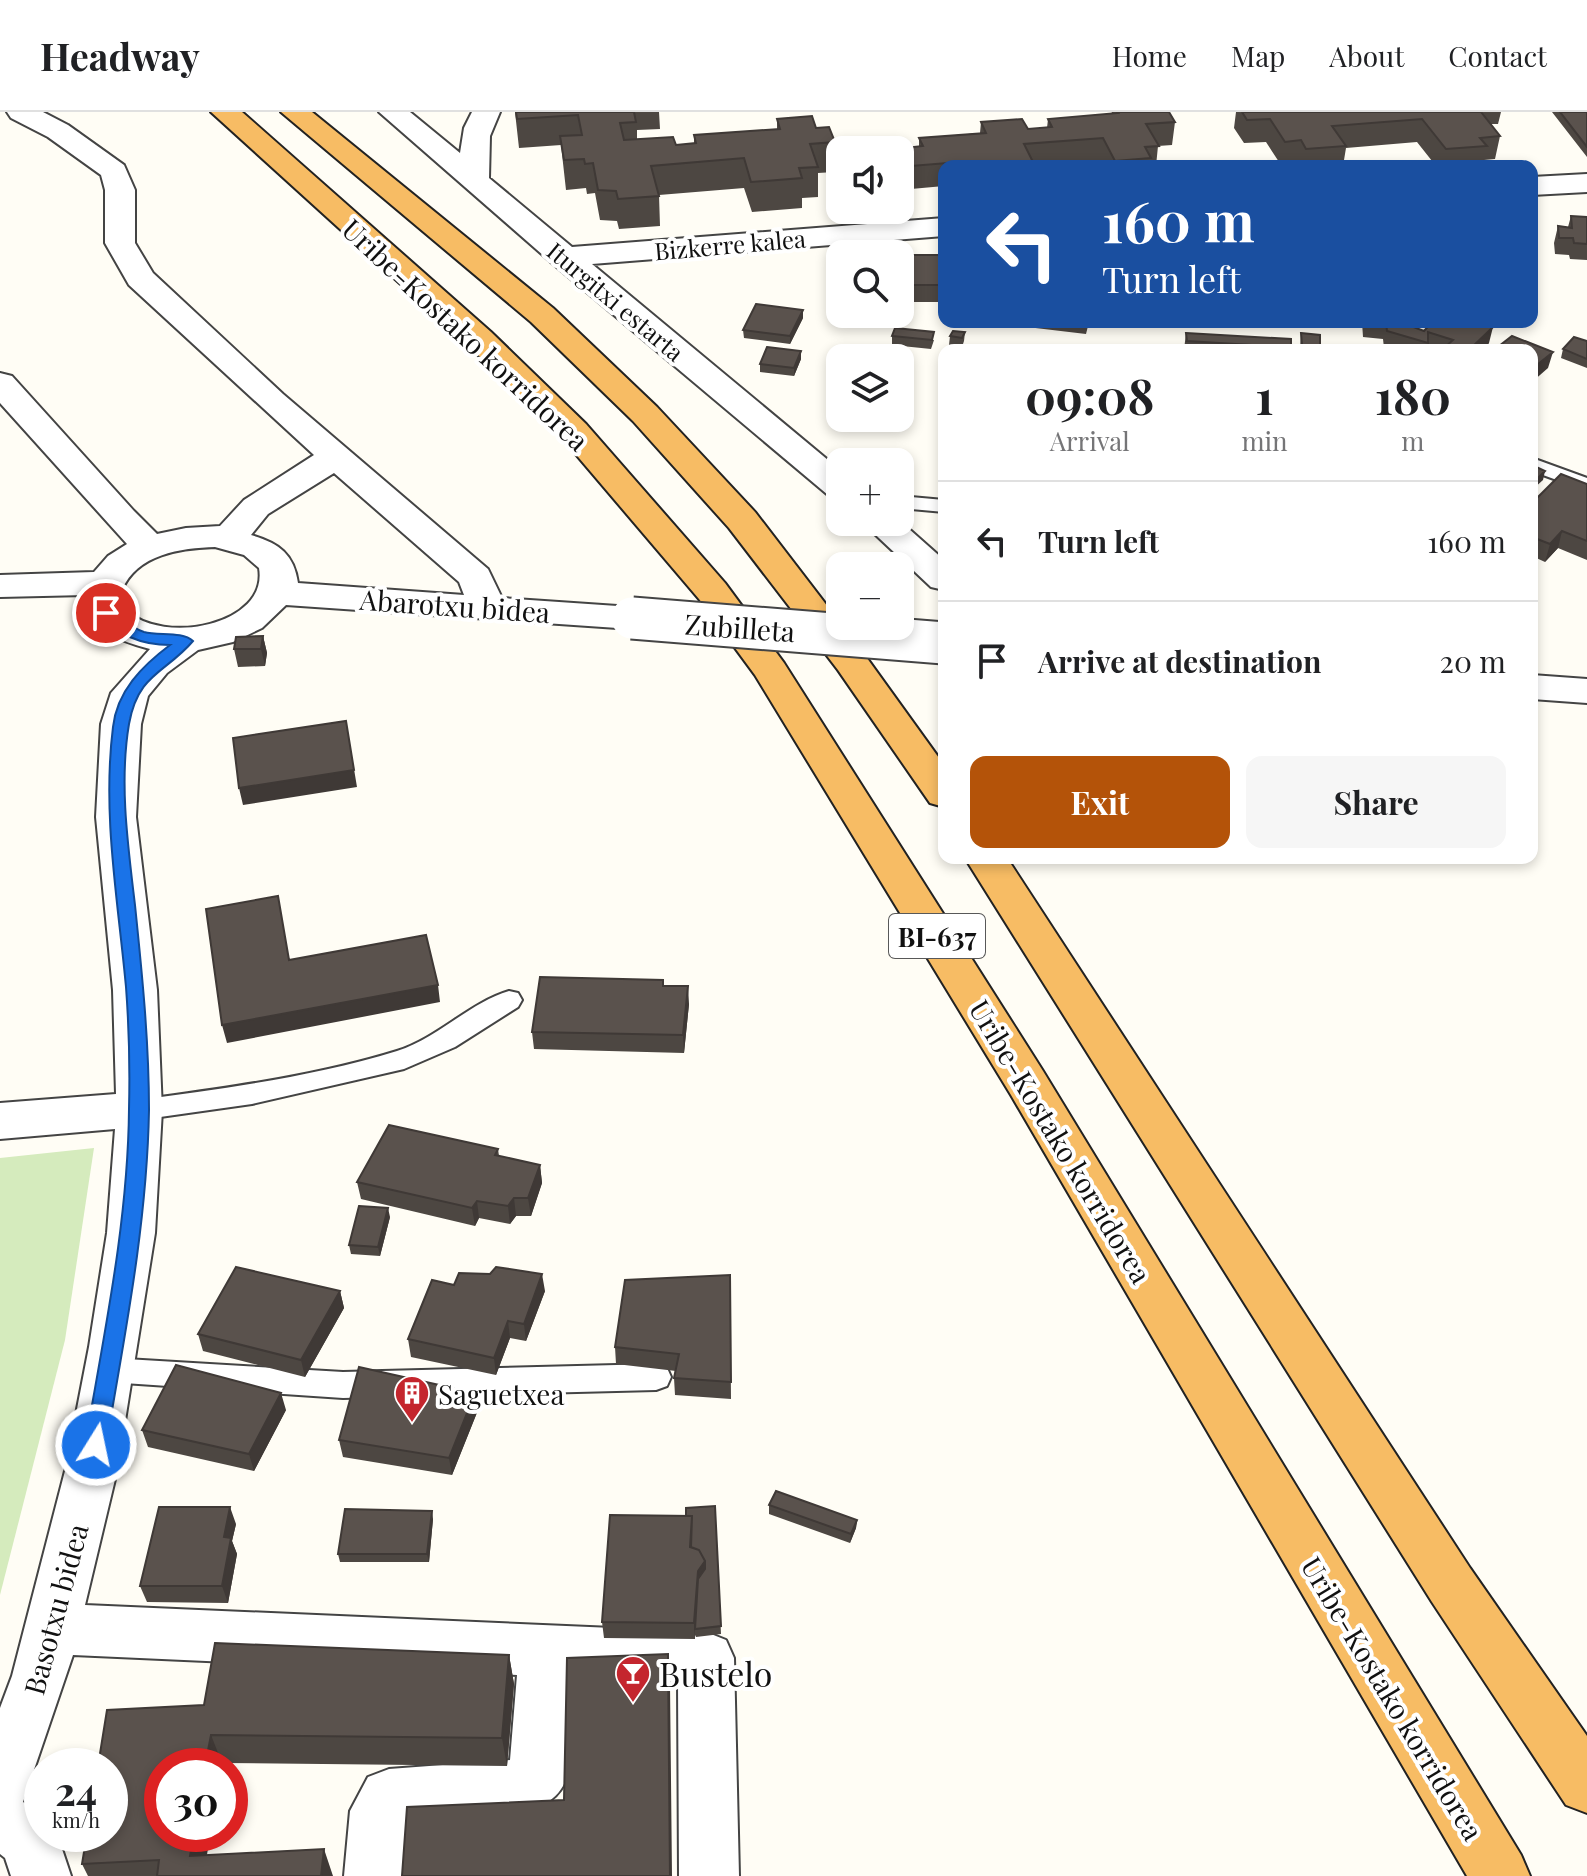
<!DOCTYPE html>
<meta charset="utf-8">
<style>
:root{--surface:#fff;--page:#f6f6f6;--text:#202124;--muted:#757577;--line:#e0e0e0;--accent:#b45309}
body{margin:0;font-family:"Playfair Display",serif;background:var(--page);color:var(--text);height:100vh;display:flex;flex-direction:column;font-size:30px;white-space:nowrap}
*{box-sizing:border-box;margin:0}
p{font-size:26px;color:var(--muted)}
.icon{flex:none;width:44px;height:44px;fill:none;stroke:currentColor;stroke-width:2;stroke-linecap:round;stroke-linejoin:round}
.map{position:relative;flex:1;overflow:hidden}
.sheet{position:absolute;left:938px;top:232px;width:600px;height:520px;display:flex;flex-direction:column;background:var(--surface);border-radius:16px;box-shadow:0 4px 12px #0003}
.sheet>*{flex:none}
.top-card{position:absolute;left:938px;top:48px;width:600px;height:168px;border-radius:16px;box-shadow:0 4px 12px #0003;background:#1a4fa0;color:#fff;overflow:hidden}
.buttons{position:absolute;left:826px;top:24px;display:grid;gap:16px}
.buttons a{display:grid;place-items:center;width:88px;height:88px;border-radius:16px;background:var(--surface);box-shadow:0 4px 12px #0003;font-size:40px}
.speed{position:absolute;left:24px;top:1636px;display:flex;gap:16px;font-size:40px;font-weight:700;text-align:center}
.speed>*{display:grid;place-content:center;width:104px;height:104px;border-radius:50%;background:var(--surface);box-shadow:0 4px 12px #0003;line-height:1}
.speed small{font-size:20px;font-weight:400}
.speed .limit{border:12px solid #d22;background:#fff;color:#111}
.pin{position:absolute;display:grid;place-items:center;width:68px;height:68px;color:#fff;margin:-34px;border:4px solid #fff;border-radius:50%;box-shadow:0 2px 8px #0007}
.me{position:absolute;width:88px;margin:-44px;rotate:10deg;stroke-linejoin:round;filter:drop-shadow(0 0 6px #0008)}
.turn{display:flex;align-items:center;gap:28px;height:168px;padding:0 32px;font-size:36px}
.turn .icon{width:104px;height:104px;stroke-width:2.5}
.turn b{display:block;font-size:56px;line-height:68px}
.eta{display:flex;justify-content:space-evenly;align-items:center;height:136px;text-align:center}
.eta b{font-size:48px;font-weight:700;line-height:56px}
.action{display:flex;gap:16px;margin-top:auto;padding:16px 32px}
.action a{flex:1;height:92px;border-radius:16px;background:var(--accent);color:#fff;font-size:32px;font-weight:700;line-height:92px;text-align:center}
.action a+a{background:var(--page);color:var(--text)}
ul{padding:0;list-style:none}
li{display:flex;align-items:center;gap:24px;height:120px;padding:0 32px;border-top:2px solid var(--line)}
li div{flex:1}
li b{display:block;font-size:30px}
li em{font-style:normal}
header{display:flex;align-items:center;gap:48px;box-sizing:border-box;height:112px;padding:0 40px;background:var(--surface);border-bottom:2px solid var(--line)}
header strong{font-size:38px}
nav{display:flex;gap:44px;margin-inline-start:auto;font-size:28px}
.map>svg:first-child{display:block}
.green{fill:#d5ebbd}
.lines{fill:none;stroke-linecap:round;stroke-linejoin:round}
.service-casing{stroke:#444;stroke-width:4}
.minor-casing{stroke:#444;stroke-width:4}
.trunk-casing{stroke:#222;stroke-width:4}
.service{fill:#fff;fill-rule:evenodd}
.minor{fill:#fff;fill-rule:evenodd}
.trunk{fill:#f7bc64;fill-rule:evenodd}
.minor-bridge-casing{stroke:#444;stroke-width:45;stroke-linecap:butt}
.minor-bridge{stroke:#fff;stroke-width:41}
.wall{fill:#4d4742}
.shaded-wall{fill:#3f3936}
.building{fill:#5a524d;stroke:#3f3936;stroke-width:2}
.route{fill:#1a73e8;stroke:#114b97;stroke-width:2}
.labels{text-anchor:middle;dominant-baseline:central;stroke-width:8;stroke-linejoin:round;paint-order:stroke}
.far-street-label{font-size:24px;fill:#111;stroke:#fff}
.shield{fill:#fff;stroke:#585858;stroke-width:2}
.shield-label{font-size:26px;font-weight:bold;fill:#111}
.street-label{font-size:28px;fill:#111;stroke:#fff}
.poi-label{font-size:28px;fill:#111;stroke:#fff;text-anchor:start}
.near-poi-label{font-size:34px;fill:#111;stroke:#fff;text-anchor:start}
</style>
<header>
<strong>Headway</strong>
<nav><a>Home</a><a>Map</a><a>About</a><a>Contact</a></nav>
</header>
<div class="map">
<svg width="1587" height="1764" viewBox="0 0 1587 1764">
<rect width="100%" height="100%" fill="#fffdf5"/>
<!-- green -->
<path class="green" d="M94,1036l-29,192 -65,255v-437z"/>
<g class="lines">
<!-- service casing -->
<g class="service-casing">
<path id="service" d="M1532,346l55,20v13l-55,-20z
M900,384l44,4v12l-44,-4z
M509,879l9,2 4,7 -4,7 -63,40 -51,22 -152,35 -113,16 -10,-3 -4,-7 4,-7 10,-3c86,-12 174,-23 258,-49 41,-13 72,-48 112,-60z
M109,1246l234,14 313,-8 11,4 4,9 -4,9 -11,4 -313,8 -234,-16 -11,-3 -4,-9 4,-9z"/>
</g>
<!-- minor casing -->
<g class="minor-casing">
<path id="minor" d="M7,0h36l25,13 56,40 11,25v53l18,30 130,121 205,175 14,29 130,9 13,3 6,8 -6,8 -13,3 -346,-24 -24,23 -29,14 -35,8 -31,23 -19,23 -7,28 -5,93 21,173 5,120 -7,123 -38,238 -32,134 621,27 20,8 8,18 5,218h-60l-1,-194 -105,-4c-2,29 1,70 -6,98 -14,53 -114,44 -159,48l-4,52h-60l6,-65 18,-34 21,-8 121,-9 7,-85 -444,-20 -50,147 19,12v20h15l14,42h-60l-6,-18 -5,-4v-146l12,-32 53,-205 24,-124 18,-114 8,-104 -115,10v-36l116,-9 -3,-104 -17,-173 5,-93 10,-31 39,-44c-28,-7 -64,-20 -64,-54l-86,2v-22l94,-3 14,-16 19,-12 -127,-141v-30l12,3 122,135 23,23 29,-6 34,-2 24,-26 70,-45 -185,-170 -24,-42v-53l-4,-15 -53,-38 -37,-19zM334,361l125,109 5,13 -166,-12c-4,-29 -19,-40 -47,-48l17,-21zM215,435l29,8 15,13c10,57 -96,78 -133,42l-4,-20c15,-36 59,-42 93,-43z
M379,0h31l50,41 4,-25 8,-16h28l-10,24 -1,42 83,69 372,-29v18l-352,28 248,206v28l-12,-3 -276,-232z
M1587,62v18l-55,3v-18z
M900,409l44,39v30l-13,-3 -69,-65z
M1532,563l55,4v24l-55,-4z"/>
</g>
<!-- trunk casing -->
<g class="trunk-casing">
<path id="trunk" d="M211,0h31l249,220 95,92 139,159 59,80 259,408 478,784 9,21h-63l-456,-781 -256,-420 -56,-76 -137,-161 -93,-92z
M281,0h31l241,196 104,99 98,105 109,142 80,111v42l-14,-4 -92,-133 -109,-142 -96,-107 -102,-99z
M965,746h42l463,710 117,168v77l-21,-8 -134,-203z"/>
</g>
<!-- service -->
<use href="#service" class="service"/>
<!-- minor -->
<use href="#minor" class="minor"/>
<!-- trunk -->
<use href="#trunk" class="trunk"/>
<!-- minor-bridge casing -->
<g class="minor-bridge-casing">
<path id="minor-bridge" d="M632,506l312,25"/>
</g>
<!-- minor-bridge -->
<use href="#minor-bridge" class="minor-bridge"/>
</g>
<!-- wall -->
<path class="wall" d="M515,0h144l1,17 -23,1v9l39,6 18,-1v-9l83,-6v-10l39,9 19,14 -1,30 -16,1v24l-16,1v10l-50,4 -8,-24 -85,7 1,31 -41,3 -2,-8 -17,-1 -5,-27 -8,1 -1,-6 -20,2 -5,-45 -42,3z
M1112,0h57l6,10 -3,23 -14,1 -2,20h-53l-3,-5 -59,5h-97v20l-33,3 -8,-18 1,-23 15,-1v-9l61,-5 1,-11 47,7 19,-1 1,-9 63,-5z
M1236,0h265l-3,12h-7l9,12 -5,23 -11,1 -2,6h-46l-19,-24 -71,6 -3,18h-45l-1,-3 -16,2 -15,-23 -22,1 -10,-15z
M1552,0h35v45z
M1571,104l16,1v43l-17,-1 -1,-4 -14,-1 -1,-11 4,-17 10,1z
M900,143h44v47h-44z
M849,202h31v2h-31z
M803,206l-13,26 -46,-6 -1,-8z
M1027,210h62l-3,12 -59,-7z
M1362,210h49v4l13,5 65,12 -7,7h-91l-7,-2 -1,-9 -20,-2z
M965,220l-1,9 -2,6 -13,-2 1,-9z
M1186,221l105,17h-107z
M1301,221l19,13v4h-20z
M892,224l42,4 -3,9 -39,-4z
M1587,229v27l-26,-10 2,-9z
M801,239v8l-7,17 -34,-4v-8z
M1587,372v76l-29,-12 -13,14 -13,-6v-53z
M263,524l4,17 -2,13 -27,1 -4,-18z
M664,874l25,18 -5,49 -150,-4 -2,-17z
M498,1037l1,7 41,9 2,18 -11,33h-15l-6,8 -31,-6 -4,8 -114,-27 -4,-17z
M390,1105l-10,39 -29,-2 -2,-9z
M730,1163l1,124 -56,-4 -1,-17 2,-7 -60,-7 -1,-17z
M454,1173l91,6 -19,50 -16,-3 -14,37 -85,-18 -3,-18z
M340,1179l4,17 -39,69 -102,-26 -5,-17z
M286,1298l-32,61 -106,-24 -6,-17z
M478,1298l-26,65 -109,-18 -4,-17z
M769,1393l88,15 -1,8 -6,15 -81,-29z
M715,1394l6,128 -25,3 -1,-2v4l-91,-1 -2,-16 84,-106z
M433,1407l-4,43h-89l-2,-8z
M236,1412l-4,17 5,13 -9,49 -81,-1 -7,-16z
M509,1543l5,29 -7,82 -285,-3 -60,71h48l-3,21 126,21h-245l-6,-12 122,-159z"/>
<!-- shaded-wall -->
<path class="shaded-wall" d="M803,198v8l-13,26v-8z
M1493,215l-4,16 -7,7h-13z
M801,239v8l-7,17v-8z
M1553,240l-5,16 -16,14v-13z
M1545,359l-2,9 -11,10v-6z
M1562,419l-4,17 -13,14 5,-18z
M263,524l4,17 -2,13 -4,-17z
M346,609l11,66 -114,18 -4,-17z
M438,873l2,17 -213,41 -5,-18z
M688,874l1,18 -5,49 -1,-18z
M540,1053l2,18 -11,33 -3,-18z
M514,1086l2,18 -6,8 -2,-18z
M477,1089l2,17 -4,8 -3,-18z
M388,1096l2,9 -10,39 -2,-9z
M542,1162l3,17 -19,50 -2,-17z
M340,1179l4,17 -39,69 -4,-17z
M508,1209l2,17 -14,37 -2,-17z
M281,1281l5,17 -32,61 -5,-17z
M475,1281l3,17 -26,65 -3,-17z
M230,1395l6,17 -4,17 5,13 -9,49 -6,-17 2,-49z
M432,1399l1,8 -4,43 -2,-8z
M857,1408l-1,8 -6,15 1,-9z
M705,1449l1,16 -11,52v10l-1,-16 4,-52z
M668,1542l2,30 2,192h-2z
M509,1543l5,29 -7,82 -5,-28z
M211,1623l11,28 -1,3h-16z
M194,1722h16l-7,42 -13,-20z
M324,1737l9,27h-12z"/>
<!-- building -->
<path class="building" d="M516,0h118l2,10 -16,1 4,17 49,-3 3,8 20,-2 -2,-8 86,-6 -3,-10 35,-3 4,12 13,-1 6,15 -25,2 8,23 -19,1 3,10 -51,4 -7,-24 -93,8 8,30 -41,3 -2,-8 -18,-1 -5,-27 -8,1 -1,-5 -20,1 -4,-24 22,-1 -4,-20 -61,4z
M1117,0h52l6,10 -29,2 13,22 -14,1 6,11 -36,3 -12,-23 -79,6 11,22h-60l-3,-5 -61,5 -7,-18 19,-2 -4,-8 67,-5 -5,-11 41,-3 6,10 24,-2 -4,-8 70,-6z
M1242,0h239l19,24 -20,2 7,8 -41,3 -24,-30 -90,7 14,20 -40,3 -5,-9 -16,2 -15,-23 -23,1z
M1560,0h27v35z
M1571,104l16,1v27l-13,-1 -1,-5h-14l-1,-12 14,2z
M900,143h44v30h-44z
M756,192l47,6 -13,26 -47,-6z
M1385,210h26v4l13,5 8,-9h48l13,5 -24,23h-19l-6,-2 9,-8 -25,-8v11l-41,-12 -1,-9z
M895,216l39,4 -2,8 -40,-4z
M953,219l12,1 -3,6 -12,-2z
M1186,221l105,6v11h-39l-1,-5 -64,-4z
M1301,221l19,2v11l-18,-1z
M1512,224l41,16 -21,17v-19h-38z
M1574,225l13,4v18l-24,-10z
M767,235l34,4 -7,17 -34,-4z
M1532,353l13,6 -13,13z
M1561,362l26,10v57l-25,-10 -12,13 -18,-7v-34z
M263,524l-2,13h-27l2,-12z
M346,609l8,49 -115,18 -6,-50z
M278,784l11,64 137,-25 12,50 -216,40 -16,-116z
M540,865l123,3v6h25l-5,49 -151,-3z
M389,1013l109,24 -3,6 45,10 -12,33h-14l-6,8 -31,-5 -5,7 -115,-26z
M359,1094l29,2 -10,39 -29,-2z
M236,1155l104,24 -39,69 -103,-26z
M496,1155l46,7 -18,50 -16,-3 -14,37 -86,-19 24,-59 22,5 5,-12 31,1z
M730,1163l1,107 -57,-4 5,-24 -64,-7 10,-67z
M176,1253l105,28 -32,61 -107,-24z
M359,1255l116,26 -26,65 -110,-18z
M776,1379l81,29 -6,14 -82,-29z
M715,1394l6,120 -26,3 3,-50 7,-10v-8l-6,-11 -8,-3 1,-31h-6v-8z
M159,1395h71l-6,30 7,1 -9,48h-82z
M345,1397l87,2 -5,43h-89z
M610,1403l82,1 -2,31 9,3 6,11 -7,10 -4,52 -92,-1z
M215,1531l294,12 -7,83 -291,-3 -6,31h-43v68h32l-4,22 134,-7 -3,27h-164l2,-16 -77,4 5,-30h23v-68h-12l9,-56 97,-5z
M668,1542l2,222h-268l5,-69 157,-7 3,-142z"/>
<!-- route -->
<path class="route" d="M106,496c14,5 22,19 38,24 15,4 38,-1 49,9 -27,32 -55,32 -64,83 -10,59 -1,122 6,181 7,68 14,136 14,205 -2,113 -24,224 -43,335l-3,7 -7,3 -8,-3 -3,-7c19,-111 43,-223 44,-336 1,-40 0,-82 -3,-122 -8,-87 -24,-173 -13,-260 4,-36 29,-61 57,-82 -28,0 -54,-10 -71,-32z"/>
<!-- icons -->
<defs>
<g id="building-pin" transform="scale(1.8)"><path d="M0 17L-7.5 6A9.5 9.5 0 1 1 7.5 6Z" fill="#c4262e" stroke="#fff"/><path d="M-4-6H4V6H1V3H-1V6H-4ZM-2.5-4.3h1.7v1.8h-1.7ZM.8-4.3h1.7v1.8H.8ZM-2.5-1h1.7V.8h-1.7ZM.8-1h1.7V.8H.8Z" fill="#fff"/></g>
<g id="bar-pin" transform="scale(1.8)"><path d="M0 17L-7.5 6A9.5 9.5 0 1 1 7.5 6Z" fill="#c4262e" stroke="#fff"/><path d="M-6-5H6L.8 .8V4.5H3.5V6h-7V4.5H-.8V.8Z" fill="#fff"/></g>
</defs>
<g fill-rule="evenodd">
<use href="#building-pin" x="412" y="1281"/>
<use href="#bar-pin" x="633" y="1561"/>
</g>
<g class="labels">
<!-- far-street labels -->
<g class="far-street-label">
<text transform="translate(730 132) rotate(-5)">Bizkerre kalea</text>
<text transform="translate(616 189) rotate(40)">Iturgitxi estarta</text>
</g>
<!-- shield labels -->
<rect class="shield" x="889" y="802" width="96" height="44" rx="6"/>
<g class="shield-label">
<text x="937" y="824">BI-637</text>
</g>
<!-- street labels -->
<g class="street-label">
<text transform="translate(466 222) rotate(43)">Uribe-Kostako korridorea</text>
<text transform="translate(455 493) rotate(4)">Abarotxu bidea</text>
<text transform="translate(740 515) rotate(4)">Zubilleta</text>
<text transform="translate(1061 1029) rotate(59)">Uribe-Kostako korridorea</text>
<text transform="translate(55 1497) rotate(-75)">Basotxu bidea</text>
<text transform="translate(1393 1586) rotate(59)">Uribe-Kostako korridorea</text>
</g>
<!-- poi labels -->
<g class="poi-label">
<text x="438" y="1281">Saguetxea</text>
</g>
<!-- near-poi labels -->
<g class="near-poi-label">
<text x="659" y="1561">Bustelo</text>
</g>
</g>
</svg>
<div class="buttons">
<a><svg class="icon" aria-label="sound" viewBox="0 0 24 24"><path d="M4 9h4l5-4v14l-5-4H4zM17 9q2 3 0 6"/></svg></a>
<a><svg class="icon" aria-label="search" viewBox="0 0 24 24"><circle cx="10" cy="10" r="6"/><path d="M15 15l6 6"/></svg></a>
<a><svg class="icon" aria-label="layers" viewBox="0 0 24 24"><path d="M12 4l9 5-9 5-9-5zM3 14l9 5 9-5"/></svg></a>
<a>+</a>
<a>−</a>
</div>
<div class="speed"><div>24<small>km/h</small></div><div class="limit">30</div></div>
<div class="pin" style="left:106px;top:501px;background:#d93025"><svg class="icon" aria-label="arrive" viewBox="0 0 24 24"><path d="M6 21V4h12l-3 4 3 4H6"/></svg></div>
<svg class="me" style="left:96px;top:1333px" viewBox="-20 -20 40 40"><circle r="17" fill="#1a73e8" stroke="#fff" stroke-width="3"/><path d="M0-11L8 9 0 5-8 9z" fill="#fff"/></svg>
<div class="top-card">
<div class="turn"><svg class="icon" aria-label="left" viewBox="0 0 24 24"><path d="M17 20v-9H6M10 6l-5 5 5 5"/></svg><div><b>160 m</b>Turn left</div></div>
</div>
<section class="sheet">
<div class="eta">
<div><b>09:08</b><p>Arrival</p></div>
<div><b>1</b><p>min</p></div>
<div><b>180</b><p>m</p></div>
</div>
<ul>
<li><svg class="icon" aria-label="left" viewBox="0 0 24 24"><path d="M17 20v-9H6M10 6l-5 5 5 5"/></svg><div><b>Turn left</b></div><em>160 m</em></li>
<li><svg class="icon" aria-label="arrive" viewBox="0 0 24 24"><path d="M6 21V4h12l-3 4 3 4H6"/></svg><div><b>Arrive at destination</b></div><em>20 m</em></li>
</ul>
<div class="action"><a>Exit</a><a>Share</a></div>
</section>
</div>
